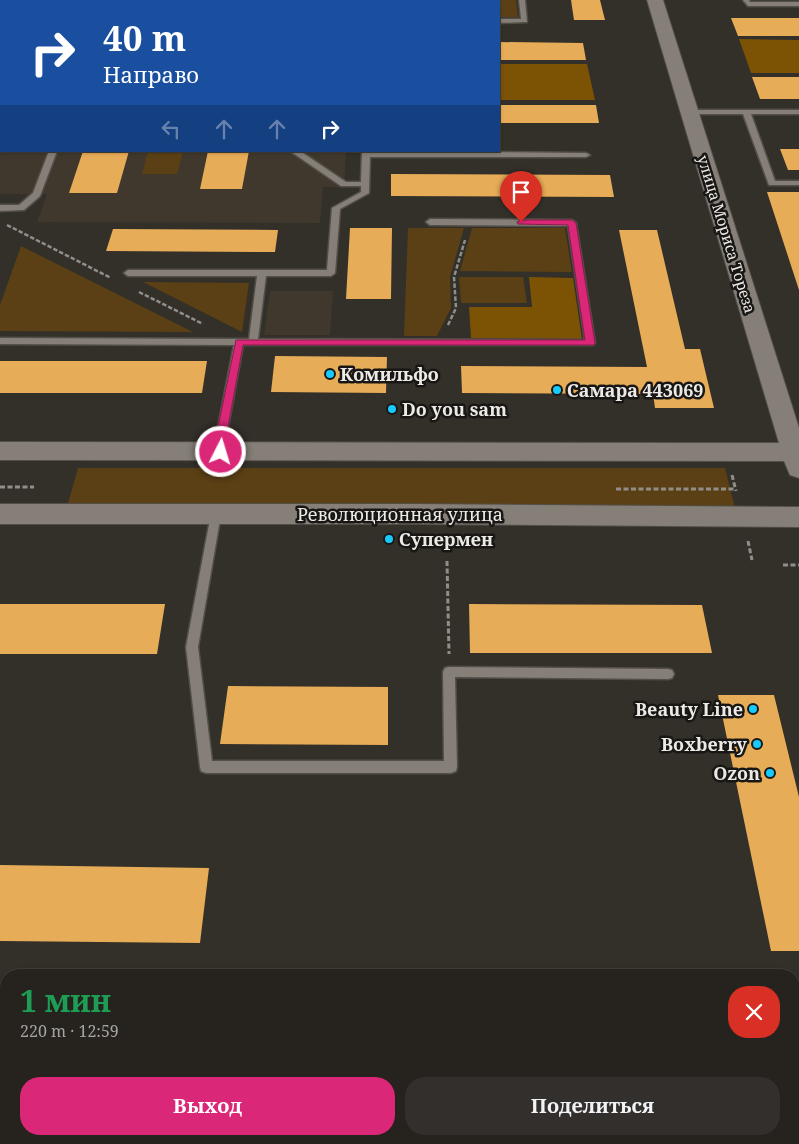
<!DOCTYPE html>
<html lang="ru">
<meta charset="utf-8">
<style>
:root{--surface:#26231f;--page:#322f2c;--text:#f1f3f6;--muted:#a4a4a4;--line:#42403d;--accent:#db2777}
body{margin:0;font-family:"Noto Serif",serif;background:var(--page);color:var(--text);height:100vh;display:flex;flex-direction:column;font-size:19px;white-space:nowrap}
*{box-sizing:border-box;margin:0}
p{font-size:16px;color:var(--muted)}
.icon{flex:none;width:28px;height:28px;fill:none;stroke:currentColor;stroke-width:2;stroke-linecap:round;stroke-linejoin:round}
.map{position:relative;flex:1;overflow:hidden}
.details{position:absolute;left:0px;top:969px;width:800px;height:176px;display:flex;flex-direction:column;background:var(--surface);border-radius:20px 20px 0 0;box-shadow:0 1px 4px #0004,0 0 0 1px var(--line)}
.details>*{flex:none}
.guide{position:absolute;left:0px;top:0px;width:500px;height:152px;box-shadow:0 1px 4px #0004,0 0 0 1px var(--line);background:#1a4fa0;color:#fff;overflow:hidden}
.pin{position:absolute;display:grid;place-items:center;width:42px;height:42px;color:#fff;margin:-51px -21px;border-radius:50% 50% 50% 0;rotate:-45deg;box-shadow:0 0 5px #0007}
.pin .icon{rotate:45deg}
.me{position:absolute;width:55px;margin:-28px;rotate:5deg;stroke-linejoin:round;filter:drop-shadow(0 0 4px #0008)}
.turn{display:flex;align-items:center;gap:18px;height:105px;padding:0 20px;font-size:22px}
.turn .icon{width:65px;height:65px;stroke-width:2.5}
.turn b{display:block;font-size:35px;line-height:42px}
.lanes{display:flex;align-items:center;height:48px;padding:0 20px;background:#0003;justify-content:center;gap:25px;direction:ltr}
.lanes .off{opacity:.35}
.round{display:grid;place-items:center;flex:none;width:52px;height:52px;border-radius:20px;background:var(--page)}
.head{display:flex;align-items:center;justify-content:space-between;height:85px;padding:0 20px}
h1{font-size:30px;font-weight:700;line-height:38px;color:#1e9e55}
.primary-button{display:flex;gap:10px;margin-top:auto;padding:10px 20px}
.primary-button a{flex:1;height:58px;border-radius:20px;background:var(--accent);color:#fff;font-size:20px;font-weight:700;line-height:58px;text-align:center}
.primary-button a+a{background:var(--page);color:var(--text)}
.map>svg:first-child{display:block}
.built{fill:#40382d}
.green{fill:#5b4015}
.forest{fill:#7c5204}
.building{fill:#e7ac57}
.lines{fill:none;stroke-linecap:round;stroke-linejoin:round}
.service-casing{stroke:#524e48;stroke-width:3}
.secondary-casing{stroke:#524e48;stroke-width:2}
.path-far1{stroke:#918e89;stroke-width:2.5;stroke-dasharray:4.5 2;stroke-linecap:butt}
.path{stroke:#918e89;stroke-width:3;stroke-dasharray:5 2.5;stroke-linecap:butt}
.service{fill:#857f78;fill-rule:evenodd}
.secondary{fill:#857f78;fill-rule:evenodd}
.route{fill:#db2777;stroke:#8e194d}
.poi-dot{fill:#18cafc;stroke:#191715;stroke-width:2}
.labels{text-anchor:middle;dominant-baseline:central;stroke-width:5;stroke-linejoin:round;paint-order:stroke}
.far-street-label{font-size:15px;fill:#edeae6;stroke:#191715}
.poi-label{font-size:18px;font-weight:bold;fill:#edeae6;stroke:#191715;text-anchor:start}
.street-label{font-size:18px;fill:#edeae6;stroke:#191715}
</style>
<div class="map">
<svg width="799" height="1144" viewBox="0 0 799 1144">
<rect width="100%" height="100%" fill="#332f29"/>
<!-- built -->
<path class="built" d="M0,51l1,100h345l-2,36h-21l-3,36 -283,-1 10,-28h-47z
M270,291h63l-3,44h-66z"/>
<!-- green -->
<path class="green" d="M437,0h79l2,17h-19v-16z
M148,151h35l-6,23h-35z
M408,228h56l-14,49 1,31 -14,28h-33z
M472,228h93l7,44 -112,-1z
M21,246l172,86 -193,-1v-26z
M459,277h64l4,26h-66z
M143,282l106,1 -7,49z
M78,468h647l11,44 -669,-5z
M0,1020h6v62h-6z"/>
<!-- forest -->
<path class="forest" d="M739,39l60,1v33h-48z
M499,64h88l8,36h-96z
M529,277l44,1 9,61 -111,-1 -2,-31h63z"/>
<!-- building -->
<path class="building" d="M571,0h29l5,20h-31z
M731,18h68v18h-61z
M499,42l84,1 3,17h-87z
M752,77h47v22h-39z
M499,105h97l3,18h-100z
M780,149h19v21h-11z
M83,151h46l-12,42h-48z
M208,151h41l-7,38h-42z
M391,174l219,1 4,22 -223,-1z
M767,192h32v98z
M350,228h42l-1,71h-45z
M113,229l165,1 -3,22 -169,-1z
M619,230h38l28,119h15l14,59h-59l-2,-14 -191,-1 -1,-27 186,1z
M275,356l112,1 -1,36 -115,-1z
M0,361h207l-5,32h-202z
M0,604h165l-8,50h-157z
M469,604l233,1 10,48h-242z
M228,686l160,1v58l-168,-1z
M718,695h56l25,102v154h-28z
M0,865l209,3 -9,75 -200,-2z
M794,1043l5,22v38h-5z"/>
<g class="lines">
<!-- service casing -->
<g class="service-casing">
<path id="service" d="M369,0h6v1h-6z
M519,0h6l2,22 -28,1v-4h22z
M743,0h6l1,2h49v4h-51z
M0,39h1v4h-1z
M687,110h112v4h-48l24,67h24v4h-30l-26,-71h-56z
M49,151h8l-17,45 -16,14 -24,1v-6h19l14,-12z
M290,151h10l46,31h15l1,-31 224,2 4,2 -4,2h-216l-1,36 -29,16 -5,64 -4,3h-65l-8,63 327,1 -17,-114 -138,-1 -4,-3 4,-3 142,1 4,3 19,120 -2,2h-350l-15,82 -2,25 -5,4 -5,-4 2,-25 16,-82 -234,-1v-6l249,1 8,-63h-129l-4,-3 4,-3h199l5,-62 29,-16v-6h-20z
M216,510l5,4 -23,133 14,114h232l-1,-89 2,-4 4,-1 219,2 4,1 2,4 -2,4 -4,1 -213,-2 2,90 -1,4 -5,2h-245l-5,-2 -1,-4 -14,-120 25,-133z
M0,1125h6v14h5l-11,2z
M245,1139h16l-1,5h-16z
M405,1139h177l2,5h-180z"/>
</g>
<!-- secondary casing -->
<g class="secondary-casing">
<path id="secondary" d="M647,0h16l136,428v50l-9,-3 -6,-14 -784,-1v-18l779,1z
M0,504h416l383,3v20l-383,-3h-416z"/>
</g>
<!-- path-far1 -->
<path class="path-far1" d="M7,225l104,53
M139,292l64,32
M448,325l8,-17 -2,-31 11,-37"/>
<!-- path -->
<path class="path" d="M732,475l4,16
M0,487h34
M616,489h119
M748,541l4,19
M447,561l2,93
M783,565h16"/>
<!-- service -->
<use href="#service" class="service"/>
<!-- secondary -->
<use href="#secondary" class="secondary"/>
</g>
<!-- route -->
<path class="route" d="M521,220h51l4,3 19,120 -1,2h-351l-15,82 -2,25 -5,4 -4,-2 -2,-2 3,-25 18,-87h349l-17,-115 -50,-1 -1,-2z"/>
<!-- markers -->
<g class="poi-dot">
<circle cx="330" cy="374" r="5"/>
<circle cx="557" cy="390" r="5"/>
<circle cx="392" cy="409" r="5"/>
<circle cx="389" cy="539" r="5"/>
<circle cx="753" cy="709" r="5"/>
<circle cx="757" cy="744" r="5"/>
<circle cx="770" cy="773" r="5"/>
</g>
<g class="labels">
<!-- far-street labels -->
<g class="far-street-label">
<text transform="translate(727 234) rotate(73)">улица Мориса Тореза</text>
</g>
<!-- poi labels -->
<g class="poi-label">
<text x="340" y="374">Комильфо</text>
<text x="567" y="390">Самара 443069</text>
<text x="402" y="409">Do you sam</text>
<text x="399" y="539">Супермен</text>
<text x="743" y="709" text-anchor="end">Beauty Line</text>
<text x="747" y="744" text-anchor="end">Boxberry</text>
<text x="760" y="773" text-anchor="end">Ozon</text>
</g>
<!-- street labels -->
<g class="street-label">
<text x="400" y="514">Революционная улица</text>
</g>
</g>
</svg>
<div class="pin" style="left:521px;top:222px;background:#d93025"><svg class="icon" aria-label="arrive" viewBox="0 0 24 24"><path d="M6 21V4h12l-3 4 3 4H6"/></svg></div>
<svg class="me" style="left:221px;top:452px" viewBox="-20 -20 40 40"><circle r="17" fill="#db2777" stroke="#fff" stroke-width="3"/><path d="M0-11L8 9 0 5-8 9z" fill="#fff"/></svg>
<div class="guide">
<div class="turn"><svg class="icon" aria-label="right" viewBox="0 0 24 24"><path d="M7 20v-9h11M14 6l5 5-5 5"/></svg><div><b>40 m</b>Направо</div></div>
<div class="lanes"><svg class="icon off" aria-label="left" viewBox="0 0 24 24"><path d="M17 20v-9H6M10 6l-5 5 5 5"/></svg><svg class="icon off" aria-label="ahead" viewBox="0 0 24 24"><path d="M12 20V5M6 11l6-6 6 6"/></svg><svg class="icon off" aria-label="ahead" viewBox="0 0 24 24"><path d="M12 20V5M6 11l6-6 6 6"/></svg><svg class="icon" aria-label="right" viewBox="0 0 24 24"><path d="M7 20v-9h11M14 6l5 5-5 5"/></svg></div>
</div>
<section class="details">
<div class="head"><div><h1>1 мин</h1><p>220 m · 12:59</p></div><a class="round" style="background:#d93025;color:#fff"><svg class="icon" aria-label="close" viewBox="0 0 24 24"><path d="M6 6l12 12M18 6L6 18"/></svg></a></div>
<div class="primary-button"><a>Выход</a><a>Поделиться</a></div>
</section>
</div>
